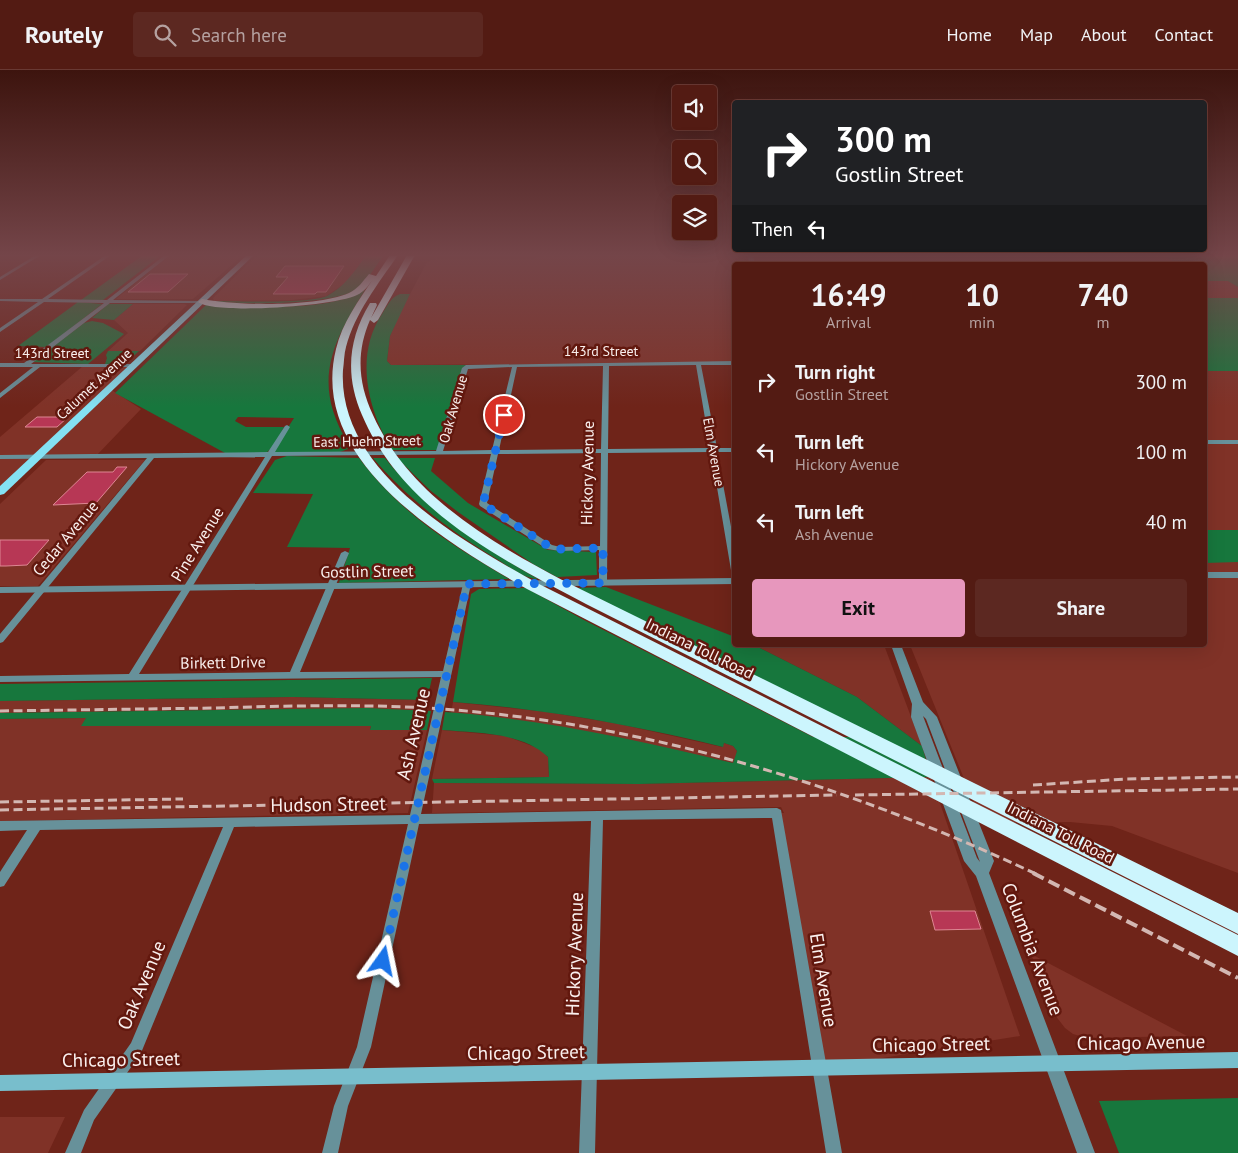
<!DOCTYPE html>
<style>
:root{--surface:#531b13;--page:#5c2821;--text:#f1f3f6;--muted:#b5a1a0;--line:#693933;--accent:#e797bd}
body{margin:0;font-family:"PT Sans",sans-serif;background:var(--page);color:var(--text);height:100vh;display:flex;flex-direction:column;font-size:19px;white-space:nowrap}
*{box-sizing:border-box;margin:0}
p{font-size:16px;color:var(--muted)}
.icon{flex:none;width:28px;height:28px;fill:none;stroke:currentColor;stroke-width:2;stroke-linecap:round;stroke-linejoin:round}
.map{position:relative;flex:1;overflow:hidden}
.side{position:absolute;left:732px;top:192px;width:475px;height:385px;display:flex;flex-direction:column;background:var(--surface);border-radius:5px;box-shadow:0 5px 20px #0002,0 0 0 1px var(--line)}
.side>*{flex:none}
.top-card{position:absolute;left:732px;top:30px;width:475px;height:152px;border-radius:5px;box-shadow:0 5px 20px #0002,0 0 0 1px var(--line);background:#202124;color:#fff;overflow:hidden}
.fabs{position:absolute;left:672px;top:15px;display:grid;gap:10px}
.fabs a{display:grid;place-items:center;width:45px;height:45px;border-radius:5px;background:var(--surface);box-shadow:0 5px 20px #0002,0 0 0 1px var(--line);font-size:25px}
.pin{position:absolute;display:grid;place-items:center;width:42px;height:42px;color:#fff;margin:-21px;border:2px solid #fff;border-radius:50%;box-shadow:0 1px 5px #0007}
.me{position:absolute;width:55px;margin:-28px;rotate:12deg;stroke-linejoin:round;filter:drop-shadow(0 0 4px #0008)}
.turn{display:flex;align-items:center;gap:18px;height:105px;padding:0 20px;font-size:22px}
.turn .icon{width:65px;height:65px;stroke-width:2.5}
.turn b{display:block;font-size:35px;line-height:42px}
.then{display:flex;align-items:center;height:48px;padding:0 20px;background:#0003;gap:10px;font-size:19px}
.eta{display:flex;justify-content:space-evenly;align-items:center;height:85px;text-align:center}
.eta b{font-size:30px;font-weight:800;line-height:35px}
.primary-button{display:flex;gap:10px;margin-top:auto;padding:10px 20px}
.primary-button a{flex:1;height:58px;border-radius:5px;background:var(--accent);color:#111;font-size:20px;font-weight:800;line-height:58px;text-align:center}
.primary-button a+a{background:var(--page);color:var(--text)}
ul{padding:0;list-style:none}
li{display:flex;align-items:center;gap:15px;height:70px;padding:0 20px}
li div{flex:1}
li b{display:block;font-size:19px}
li em{font-style:normal}
header{display:flex;align-items:center;gap:30px;box-sizing:border-box;height:70px;padding:0 25px;background:var(--surface);border-bottom:1px solid var(--line)}
header strong{font-size:24px}
nav{display:flex;gap:28px;margin-inline-start:auto;font-size:18px}
.search{width:350px;height:45px;background:var(--page);display:flex;align-items:center;gap:12px;box-sizing:border-box;padding:0 18px;border-radius:5px;color:var(--muted);font-size:19px}
.map>svg:first-child{display:block}
.built{fill:#803227}
.green{fill:#17773d}
.building{fill:#b73755;stroke:#de8693}
.lines{fill:none;stroke-linecap:round;stroke-linejoin:round}
.minor{fill:#67919a;fill-rule:evenodd}
.tertiary{fill:#67919a;fill-rule:evenodd}
.secondary{fill:#78becc;fill-rule:evenodd}
.primary{fill:#84e1f3;fill-rule:evenodd}
.motorway{fill:#ccf5fd;fill-rule:evenodd}
.rail-far1{stroke:#d3b7b2;stroke-width:3;stroke-dasharray:9 4.5;stroke-linecap:butt}
.rail{stroke:#d3b7b2;stroke-width:4;stroke-dasharray:12 5.5;stroke-linecap:butt}
.route{stroke:#1a73e8;stroke-width:9;stroke-dasharray:0 16.2}
.labels{text-anchor:middle;dominant-baseline:central;stroke-width:5;stroke-linejoin:round;paint-order:stroke}
.far-street-label{font-size:14px;fill:#faf0ee;stroke:#62180e}
.street-label{font-size:16px;fill:#faf0ee;stroke:#62180e}
.near-street-label{font-size:19px;fill:#faf0ee;stroke:#62180e}
</style>
<header>
<strong>Routely</strong>
<div class="search"><svg class="icon" aria-label="search" viewBox="0 0 24 24"><circle cx="10" cy="10" r="6"/><path d="M15 15l6 6"/></svg>Search here</div>
<nav><a>Home</a><a>Map</a><a>About</a><a>Contact</a></nav>
</header>
<div class="map">
<svg width="1238" height="1083" viewBox="0 0 1238 1083">
<rect width="100%" height="100%" fill="#6f2419"/>
<!-- built -->
<path class="built" d="M170,185h73l-50,44h-77z
M547,185h616l16,10h-444v98l-344,2 -4,-4 3,-25 8,-19 29,-55 8,-3h97z
M255,187h110l-18,25 -21,14 -34,4 -78,1 -1,-3z
M1205,211h23l10,6v11h-33z
M133,234h51l3,1 -47,46h-32l20,-18 -14,-13z
M83,296l48,1 -131,123v-53z
M1205,301h33v502l-126,-47 -42,-4 -88,1 -72,-178h295z
M110,319l31,20 -45,47h-56z
M46,390h99l-107,126h-38v-82z
M754,575h130l38,101 -65,-49z
M293,627l134,3 -2,11 -135,-2 -290,4v-12z
M453,632l94,10 72,12 103,23 2,-4 9,3 4,5 -3,12 -175,-36 -108,-14z
M87,648l-5,8h289l-1,4h57l-19,83 -408,8v-102z
M442,660l64,6 34,13 8,8 1,20 -117,2z
M931,707l89,259 -200,32 -43,-255h7l-3,-6 -349,6 2,-30 205,1z
M1031,884l156,82 -100,2 -14,-4 -8,-6 -10,-13z
M0,1047h65l-17,36h-48z"/>
<!-- green -->
<path class="green" d="M143,185h18l-58,45h-22z
M260,185h124c-9,11 -17,28 -29,35 -24,15 -113,15 -141,11 23,0 95,3 113,-5 17,-9 27,-24 38,-39h-109z
M1163,185h75v32l-10,-6h-22l-1,-16h-26z
M365,220c-35,56 -53,94 -16,155l-1,4 -8,3 -69,2 23,-36 -56,-1 -3,4 11,6h38l-9,18 -9,8h-41l-110,-60 91,-88c46,0 118,9 159,-15z
M400,224h10l-20,42 -3,25 4,4h79l-5,4 -24,81h-49c-24,-40 -38,-94 -10,-136 5,-8 9,-17 18,-20z
M1205,228h33v73h-33z
M78,232l24,2 -55,43 -29,-1z
M108,234h25l-19,16 -22,-2z
M92,251l11,2 21,11 -36,30 -55,-2 51,-39z
M108,281h31l-13,12 -19,1h-2l2,-6 -1,-3z
M287,386l72,2c42,56 91,86 150,121l-170,4 11,-35 -63,-1 26,-53 -60,-1 22,-33z
M373,388h12c41,52 96,88 153,121 -13,0 -27,-11 -38,-18 -48,-29 -90,-60 -127,-103z
M397,388h38l-4,13 37,32 80,47 48,2 1,23 -40,2 -24,-13 -75,-52 -27,-21z
M1205,460h33v32l-33,1z
M606,517l129,50v8h19l103,52 65,49 9,31 -292,7 -205,-1 -2,-4 117,-2 -1,-20c-26,-25 -71,-24 -106,-27l3,-18c97,7 194,28 288,51l4,-12 -4,-5 -9,-3 -1,4c-89,-22 -179,-38 -270,-45l18,-108 8,-5 47,-1 56,31 231,118h37l-273,-149z
M432,608l-5,22 -134,-3 -293,4v-17z
M367,638l64,3 -4,19h-57l1,-4h-290l5,-8 -86,1v-6z
M1238,1028v55h-119l-20,-52z"/>
<!-- building -->
<path class="building" d="M285,196h59l-18,26h-9l-2,2h-42l15,-17h-12z
M150,204h38l-20,18h-40z
M37,347h31l-11,10h-32z
M117,397h10l-31,36 -43,2 34,-33h26z
M0,470h49l-22,25 -21,1h-6z
M930,841h45l6,18 -46,1z"/>
<g class="lines">
<!-- minor -->
<path class="minor" d="M36,185h5l-41,25v-3z
M106,185h5l-63,44 59,1 58,-45h5l-57,45 89,1 2,1 -2,1h-92l-79,61h102l3,2 -1,1h-95l-40,31v-5l33,-26h-33v-4h24l80,-60 -60,-1 -44,30v-4l38,-26 -38,-1v-2h42z
M735,291v4h-34l16,83h18v4h-18l18,96v24l-4,-2 -20,-118 -103,1 -1,130 -4,3 -4,-3v-33l-39,1 -13,-2 -67,-43 -1,-2 12,-50 -219,2 -133,218 151,-2 51,-119 4,-2 4,2 -49,119 143,-1 20,-87 1,-2h6l1,2 -50,230 356,-6 4,2 61,343h-16l-54,-335 -169,2 -8,333h-16l12,-332 -172,3 -48,223 -23,59 -10,47h-16l12,-47 23,-59 51,-223 -174,3 -93,226 -47,67 -13,33h-16l19,-43 47,-67 92,-216 -183,3 -36,56 -4,1v-15l27,-42 -27,1v-10l410,-6 31,-138 -441,5v-6l129,-2 136,-217 -111,1 -151,184 -3,1v-9l147,-176 -147,1v-4l268,-3 17,-26 2,-1 3,2 -15,25 161,-1 26,-83 4,-3zM696,295l14,83 -102,1 1,-83zM603,296l-2,83 -102,1 18,-83zM512,297l-20,83 -49,1 25,-82zM601,383l-1,93 -40,1 -8,-2 -65,-42 11,-49z"/>
<!-- tertiary -->
<path class="tertiary" d="M747,185h5l4,10h-6z
M1205,370h33v4h-33z
M1205,502h33v6h-33z
M735,508v6l-735,9v-6z
M891,575h10l22,57 14,15 57,144 -5,12 106,280h-18l-101,-277 -12,-15 -53,-144 1,-13zM923,646l3,3 54,143 -3,-4z"/>
<!-- secondary -->
<path class="secondary" d="M1238,982v16l-1238,23v-16z"/>
<!-- primary -->
<path class="primary" d="M247,185h7l-250,239 -4,1v-9z"/>
<!-- motorway -->
<path class="motorway" d="M390,185h8c-20,29 -43,58 -52,92 -2,7 -2,16 -3,23 -6,102 118,170 194,213l701,352v21l-711,-367c-81,-47 -219,-127 -191,-240 6,-26 23,-49 37,-70 -4,6 -9,13 -16,16 -22,11 -142,20 -159,7l4,-3c36,7 114,8 147,-6 9,-4 14,-12 20,-19l7,2z
M407,185h8l-37,65 -4,3 -4,-3c-14,32 -12,63 3,95 36,80 116,126 191,166l674,332v21l-652,-330c-86,-45 -184,-95 -224,-189 -17,-39 -14,-76 8,-112h6l1,2 -6,13z"/>
<!-- rail-far1 -->
<path class="rail-far1" d="M0,641c71,-1 142,-2 213,-3 71,-2 143,-4 214,0 212,13 418,76 609,166
M1033,715l93,-6 112,-2
M855,725l383,-6
M0,732l183,-3
M0,740l837,-15"/>
<!-- rail -->
<path class="rail" d="M1033,803l205,105"/>
</g>
<!-- sky -->
<linearGradient id="sky" x2="0" y2="1"><stop stop-color="#3d140e"/><stop offset="0.55" stop-color="#744549"/><stop offset="1" stop-color="#744549" stop-opacity="0"/></linearGradient>
<rect width="1238" height="337" fill="url(#sky)"/>
<g class="lines">
<!-- route -->
<path class="route" d="M383,891l84,-377 136,-1v-35l-43,1 -10,-2 -67,-43 21,-89"/>
</g>
<g class="labels">
<!-- far-street labels -->
<g class="far-street-label">
<text x="601" y="281">143rd Street</text>
<text x="52" y="283">143rd Street</text>
<text transform="translate(94 314) rotate(-43)">Calumet Avenue</text>
<text transform="translate(453 339) rotate(-74)">Oak Avenue</text>
<text transform="translate(367 371) rotate(-1)">East Huehn Street</text>
<text transform="translate(714 382) rotate(80)">Elm Avenue</text>
</g>
<!-- street labels -->
<g class="street-label">
<text transform="translate(587 403) rotate(-89)">Hickory Avenue</text>
<text transform="translate(65 468) rotate(-50)">Cedar Avenue</text>
<text transform="translate(197 474) rotate(-58)">Pine Avenue</text>
<text transform="translate(367 501) rotate(-1)">Gostlin Street</text>
<text transform="translate(700 578) rotate(26)">Indiana Toll Road</text>
<text transform="translate(223 592) rotate(-1)">Birkett Drive</text>
<text transform="translate(1061 762) rotate(27)">Indiana Toll Road</text>
</g>
<!-- near-street labels -->
<g class="near-street-label">
<text transform="translate(413 664) rotate(-77)">Ash Avenue</text>
<text transform="translate(328 734) rotate(-1)">Hudson Street</text>
<text transform="translate(1033 879) rotate(69)">Columbia Avenue</text>
<text transform="translate(574 884) rotate(-88)">Hickory Avenue</text>
<text transform="translate(824 910) rotate(81)">Elm Avenue</text>
<text transform="translate(141 915) rotate(-67)">Oak Avenue</text>
<text transform="translate(1141 972) rotate(-1)">Chicago Avenue</text>
<text transform="translate(931 974) rotate(-1)">Chicago Street</text>
<text transform="translate(526 982) rotate(-1)">Chicago Street</text>
<text transform="translate(121 989) rotate(-1)">Chicago Street</text>
</g>
</g>
</svg>
<div class="fabs">
<a><svg class="icon" aria-label="sound" viewBox="0 0 24 24"><path d="M4 9h4l5-4v14l-5-4H4zM17 9q2 3 0 6"/></svg></a>
<a><svg class="icon" aria-label="search" viewBox="0 0 24 24"><circle cx="10" cy="10" r="6"/><path d="M15 15l6 6"/></svg></a>
<a><svg class="icon" aria-label="layers" viewBox="0 0 24 24"><path d="M12 4l9 5-9 5-9-5zM3 14l9 5 9-5"/></svg></a>
</div>
<div class="pin" style="left:504px;top:345px;background:#d93025"><svg class="icon" aria-label="arrive" viewBox="0 0 24 24"><path d="M6 21V4h12l-3 4 3 4H6"/></svg></div>
<svg class="me" style="left:383px;top:891px" viewBox="-20 -20 40 40"><path d="M0-17L14 15 0 8-14 15z" fill="#1a73e8" stroke="#fff" stroke-width="4"/></svg>
<div class="top-card">
<div class="turn"><svg class="icon" aria-label="right" viewBox="0 0 24 24"><path d="M7 20v-9h11M14 6l5 5-5 5"/></svg><div><b>300 m</b>Gostlin Street</div></div>
<div class="then">Then<svg class="icon" aria-label="left" viewBox="0 0 24 24"><path d="M17 20v-9H6M10 6l-5 5 5 5"/></svg></div>
</div>
<section class="side">
<div class="eta">
<div><b>16:49</b><p>Arrival</p></div>
<div><b>10</b><p>min</p></div>
<div><b>740</b><p>m</p></div>
</div>
<ul>
<li><svg class="icon" aria-label="right" viewBox="0 0 24 24"><path d="M7 20v-9h11M14 6l5 5-5 5"/></svg><div><b>Turn right</b><p>Gostlin Street</p></div><em>300 m</em></li>
<li><svg class="icon" aria-label="left" viewBox="0 0 24 24"><path d="M17 20v-9H6M10 6l-5 5 5 5"/></svg><div><b>Turn left</b><p>Hickory Avenue</p></div><em>100 m</em></li>
<li><svg class="icon" aria-label="left" viewBox="0 0 24 24"><path d="M17 20v-9H6M10 6l-5 5 5 5"/></svg><div><b>Turn left</b><p>Ash Avenue</p></div><em>40 m</em></li>
</ul>
<div class="primary-button"><a>Exit</a><a>Share</a></div>
</section>
</div>
